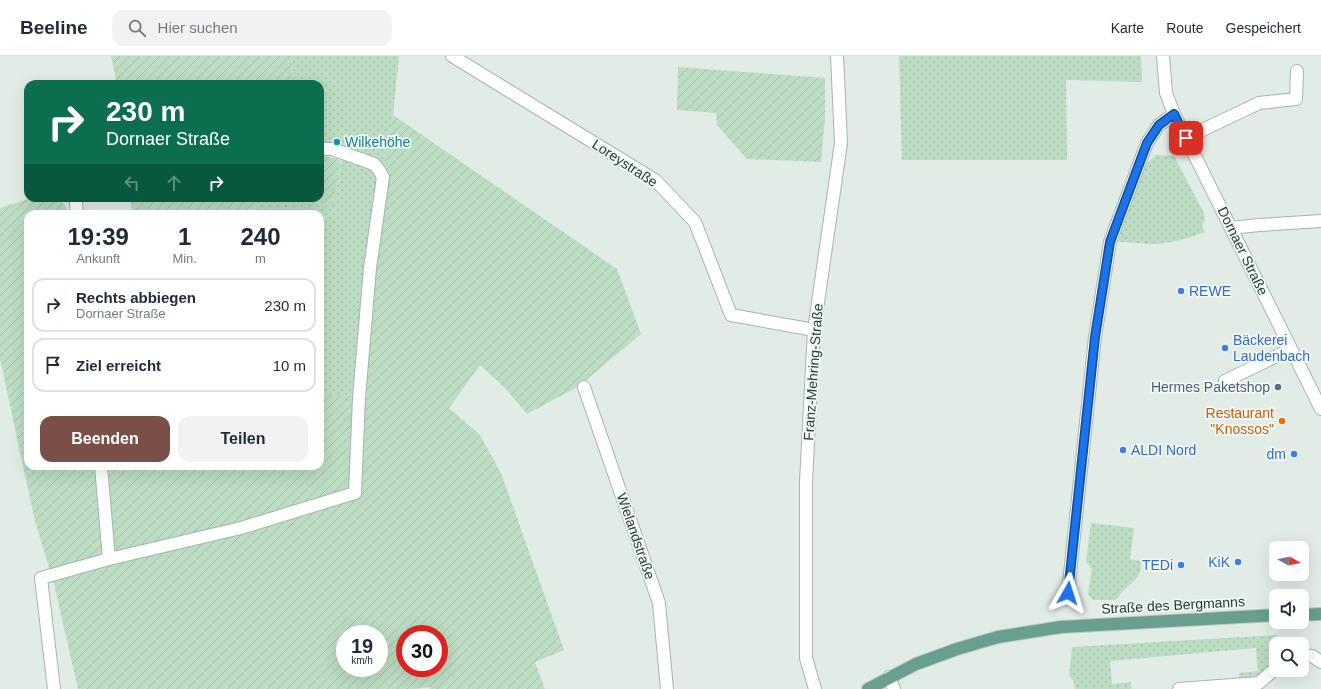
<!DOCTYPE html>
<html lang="de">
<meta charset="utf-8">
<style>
:root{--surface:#fff;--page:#f2f2f3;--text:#1f2937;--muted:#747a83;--line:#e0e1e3;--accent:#7b4f49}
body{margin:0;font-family:Helvetica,sans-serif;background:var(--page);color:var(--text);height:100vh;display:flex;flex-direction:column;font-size:15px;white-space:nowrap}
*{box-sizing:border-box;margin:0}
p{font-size:13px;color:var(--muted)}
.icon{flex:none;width:22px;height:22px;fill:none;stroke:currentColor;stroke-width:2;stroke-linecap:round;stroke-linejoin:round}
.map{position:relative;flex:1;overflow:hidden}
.panel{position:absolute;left:24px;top:154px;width:300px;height:260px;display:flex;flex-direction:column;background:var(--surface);border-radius:12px;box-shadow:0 4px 16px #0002}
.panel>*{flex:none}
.banner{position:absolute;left:24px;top:24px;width:300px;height:122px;border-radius:12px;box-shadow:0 4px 16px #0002;background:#0b6e4f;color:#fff;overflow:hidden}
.needle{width:26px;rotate:98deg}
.controls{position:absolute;left:1269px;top:485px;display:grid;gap:8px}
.controls a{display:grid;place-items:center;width:40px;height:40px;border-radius:8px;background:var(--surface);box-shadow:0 4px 16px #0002;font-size:20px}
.speed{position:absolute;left:336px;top:569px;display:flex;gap:8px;font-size:20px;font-weight:700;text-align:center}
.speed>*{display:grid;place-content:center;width:52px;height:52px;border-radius:50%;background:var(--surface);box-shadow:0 4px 16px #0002;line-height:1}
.speed small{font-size:10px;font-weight:400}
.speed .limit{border:6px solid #d22;background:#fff;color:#111}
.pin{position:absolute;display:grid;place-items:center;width:34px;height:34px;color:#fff;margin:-17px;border-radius:8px;box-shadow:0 2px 6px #0006}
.me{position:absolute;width:44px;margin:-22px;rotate:6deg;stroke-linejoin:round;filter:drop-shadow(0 0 3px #0008)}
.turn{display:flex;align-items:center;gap:14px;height:84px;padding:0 16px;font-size:18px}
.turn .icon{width:52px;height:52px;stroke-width:2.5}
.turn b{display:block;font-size:28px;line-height:34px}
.lanes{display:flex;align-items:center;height:38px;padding:0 16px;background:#0003;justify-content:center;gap:20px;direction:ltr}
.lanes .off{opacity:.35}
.eta{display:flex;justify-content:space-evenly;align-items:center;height:68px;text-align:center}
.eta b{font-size:24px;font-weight:700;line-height:28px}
.action{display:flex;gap:8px;margin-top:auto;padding:8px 16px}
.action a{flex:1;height:46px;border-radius:12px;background:var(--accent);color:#fff;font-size:16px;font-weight:700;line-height:46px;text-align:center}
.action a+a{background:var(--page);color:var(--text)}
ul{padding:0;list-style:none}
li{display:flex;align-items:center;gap:12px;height:54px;margin:0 8px 6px;padding:0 8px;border:2px solid var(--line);border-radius:12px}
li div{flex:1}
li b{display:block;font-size:15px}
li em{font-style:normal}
header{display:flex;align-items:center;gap:24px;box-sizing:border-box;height:56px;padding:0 20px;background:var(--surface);border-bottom:1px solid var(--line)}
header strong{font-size:19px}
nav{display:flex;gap:22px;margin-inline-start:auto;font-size:14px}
.search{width:280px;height:36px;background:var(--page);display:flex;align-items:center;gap:10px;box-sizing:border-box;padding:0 14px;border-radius:12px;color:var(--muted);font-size:15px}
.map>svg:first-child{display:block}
.grass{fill:url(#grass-dots)}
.garden{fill:url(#garden-furrows);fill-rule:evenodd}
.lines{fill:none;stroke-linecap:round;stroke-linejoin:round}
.minor-casing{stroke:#a5b4ae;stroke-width:14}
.major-casing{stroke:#c1c8c6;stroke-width:14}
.minor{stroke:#fff;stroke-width:12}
.major{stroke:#689f8f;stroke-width:12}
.route-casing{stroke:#114b97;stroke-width:10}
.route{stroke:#1a73e8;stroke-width:7}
.culture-dot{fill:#0f9aa8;stroke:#f2f8f5;stroke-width:1.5}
.shop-dot{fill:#3f7fe0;stroke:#f2f8f5;stroke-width:1.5}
.service-dot{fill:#5c6f8a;stroke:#f2f8f5;stroke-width:1.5}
.food-dot{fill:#e8710a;stroke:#f2f8f5;stroke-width:1.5}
.labels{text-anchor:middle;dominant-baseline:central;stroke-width:3.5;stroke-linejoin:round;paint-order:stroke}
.culture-label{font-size:14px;fill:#0d838f;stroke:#f2f8f5;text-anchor:start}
.street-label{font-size:14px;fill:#233c34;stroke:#f2f8f5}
.shop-label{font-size:14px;fill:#366cbe;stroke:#f2f8f5;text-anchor:start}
.service-label{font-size:14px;fill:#4e5e75;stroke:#f2f8f5;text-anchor:end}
.food-label{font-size:14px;fill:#c56008;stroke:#f2f8f5;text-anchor:end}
</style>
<header>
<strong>Beeline</strong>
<div class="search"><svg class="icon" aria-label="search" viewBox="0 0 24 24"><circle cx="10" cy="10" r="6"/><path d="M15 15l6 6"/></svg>Hier suchen</div>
<nav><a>Karte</a><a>Route</a><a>Gespeichert</a></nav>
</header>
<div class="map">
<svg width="1321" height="633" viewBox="0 0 1321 633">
<defs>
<pattern id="grass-dots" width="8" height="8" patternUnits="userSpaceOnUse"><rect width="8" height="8" fill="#bcdcc3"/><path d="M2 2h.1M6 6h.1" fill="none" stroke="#a1bea8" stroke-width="1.8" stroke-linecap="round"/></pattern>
<pattern id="garden-furrows" width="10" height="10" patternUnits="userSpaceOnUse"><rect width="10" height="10" fill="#bcdcc3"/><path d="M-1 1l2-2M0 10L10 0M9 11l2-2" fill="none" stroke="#a1bea8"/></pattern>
</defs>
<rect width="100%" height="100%" fill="#e2ece7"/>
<!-- grass -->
<path class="grass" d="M292,0h107l-6,59 -26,142 -14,139 -33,-3v-179h-65l1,-13 77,4 11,-58 -15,-4h-9v-59h-27z
M899,0h242l1,26 -76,-2 1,80h-165z
M1156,99l18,1 30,57 1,6 -3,7 3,6c-16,6 -32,11 -49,12 -13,0 -25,-2 -38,-2l25,-73 4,-6z
M1091,467l43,5 -4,31 11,2c2,21 -15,22 -25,39h-23l-5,-6 4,-25 -6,-7z
M1277,579l-3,34 -15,14 -19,1 -1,-11 19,-2 -2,-23 -146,13 2,23 19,-2v7h-56l-1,-7 -5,-7 3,-28z"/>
<!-- garden -->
<path class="garden" d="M111,0h181l1,28h-176z
M678,11l147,11v39l-4,45 -74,-3 -30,-34 -1,-12 -39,-3z
M393,59l224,154 24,65 -55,46 -14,10 -45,24 -21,-25 -26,-24 -31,43 31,27 21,38 63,177 -29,12 10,27h-115v-2l-16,2h-336l-24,-105 -19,-63 -35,-162v-151l31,-10h24l9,6 6,10h-42v252h292v-73l33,3 14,-139zM345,578h34v34h-34zM405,578h34v34h-34z
M320,99l21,5 -8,45 -77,-4 -1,13h-124v-16h189z"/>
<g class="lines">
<!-- minor casing -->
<g class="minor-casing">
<path id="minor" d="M452,0l203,124 40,42 36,93 83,15
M1163,0l3,37 8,21 147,295
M1186,82l73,-35 37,-4 1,-28
M76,147l1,11
M1231,172l28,-3 62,-4
M1225,325l66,-32
M584,331l75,216 8,86
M101,410l8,93
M1068,537l27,-256 15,-95 37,-99 12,-18 15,-11
M1302,599l10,1 9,6
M889,621l5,12
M54,633l-13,-111 68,-19 132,-31 114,-35 4,-95 11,-130 13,-91 -4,-7 -5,-6 -42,-15h-12
M815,633l-9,-31v-177l8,-151 27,-187 -4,-87
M1179,633l80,-6 17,-15"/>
</g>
<!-- major casing -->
<g class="major-casing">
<path id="major" d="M1302,559l19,-1
M868,633l48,-25 41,-15 41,-12 63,-10 215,-12"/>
</g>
<!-- minor -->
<use href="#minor" class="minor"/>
<!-- major -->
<use href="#major" class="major"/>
</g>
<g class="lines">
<!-- route casing -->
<g class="route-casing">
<path id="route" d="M1068,537l27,-256 15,-95 37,-99 12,-18 15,-11 12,24"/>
</g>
<!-- route -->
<use href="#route" class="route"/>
</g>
<!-- markers -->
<circle class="culture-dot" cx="337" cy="86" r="4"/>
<g class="shop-dot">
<circle cx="1181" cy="235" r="4"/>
<circle cx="1225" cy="292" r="4"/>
<circle cx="1123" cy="394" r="4"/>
<circle cx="1294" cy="398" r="4"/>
<circle cx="1238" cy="506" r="4"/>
<circle cx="1181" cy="509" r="4"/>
</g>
<circle class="service-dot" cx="1278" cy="331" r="4"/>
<circle class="food-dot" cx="1282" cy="365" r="4"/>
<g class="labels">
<!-- culture labels -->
<g class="culture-label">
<text x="345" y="86">Wilkehöhe</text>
</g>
<!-- street labels -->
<g class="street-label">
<text transform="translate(625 107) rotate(33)">Loreystraße</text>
<text transform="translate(1243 195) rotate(64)">Dornaer Straße</text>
<text transform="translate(813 316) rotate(-86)">Franz-Mehring-Straße</text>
<text transform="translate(636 480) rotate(71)">Wielandstraße</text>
<text transform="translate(1173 549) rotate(-3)">Straße des Bergmanns</text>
</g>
<!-- shop labels -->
<g class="shop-label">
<text x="1189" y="235">REWE</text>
<text x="1233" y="284">Bäckerei<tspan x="1233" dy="16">Laudenbach</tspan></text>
<text x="1131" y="394">ALDI Nord</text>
<text x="1286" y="398" text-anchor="end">dm</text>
<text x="1230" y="506" text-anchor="end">KiK</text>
<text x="1173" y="509" text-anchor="end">TEDi</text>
</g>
<!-- service labels -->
<g class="service-label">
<text x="1270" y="331">Hermes Paketshop</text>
</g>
<!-- food labels -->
<g class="food-label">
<text x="1274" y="357">Restaurant<tspan x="1274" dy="16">"Knossos"</tspan></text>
</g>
</g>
</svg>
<div class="controls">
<a><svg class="needle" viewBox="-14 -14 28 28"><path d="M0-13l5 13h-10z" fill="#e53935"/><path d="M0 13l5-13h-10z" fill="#747a83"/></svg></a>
<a><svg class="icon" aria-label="sound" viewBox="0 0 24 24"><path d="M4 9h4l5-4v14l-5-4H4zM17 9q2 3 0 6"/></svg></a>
<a><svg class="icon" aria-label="search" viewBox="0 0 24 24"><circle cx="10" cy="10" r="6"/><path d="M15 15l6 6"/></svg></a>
</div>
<div class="speed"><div>19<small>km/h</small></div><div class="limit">30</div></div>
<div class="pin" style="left:1186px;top:82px;background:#d93025"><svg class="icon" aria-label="arrive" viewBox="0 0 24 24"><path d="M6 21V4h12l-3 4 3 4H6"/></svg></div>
<svg class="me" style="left:1068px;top:537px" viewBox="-20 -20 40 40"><path d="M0-17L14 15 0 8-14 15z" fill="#1a73e8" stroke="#fff" stroke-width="4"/></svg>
<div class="banner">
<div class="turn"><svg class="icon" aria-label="right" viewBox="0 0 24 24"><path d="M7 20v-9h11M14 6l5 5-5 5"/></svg><div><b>230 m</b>Dornaer Straße</div></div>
<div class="lanes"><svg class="icon off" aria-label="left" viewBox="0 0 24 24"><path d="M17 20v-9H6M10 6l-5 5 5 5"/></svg><svg class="icon off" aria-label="ahead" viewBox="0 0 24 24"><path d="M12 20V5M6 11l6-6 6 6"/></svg><svg class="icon" aria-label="right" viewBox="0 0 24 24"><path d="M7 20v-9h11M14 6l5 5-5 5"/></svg></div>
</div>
<section class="panel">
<div class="eta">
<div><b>19:39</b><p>Ankunft</p></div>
<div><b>1</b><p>Min.</p></div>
<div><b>240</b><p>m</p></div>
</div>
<ul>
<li><svg class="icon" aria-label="right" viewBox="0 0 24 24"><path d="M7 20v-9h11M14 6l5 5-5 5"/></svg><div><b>Rechts abbiegen</b><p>Dornaer Straße</p></div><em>230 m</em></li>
<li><svg class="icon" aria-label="arrive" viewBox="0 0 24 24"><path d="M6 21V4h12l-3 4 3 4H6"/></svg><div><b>Ziel erreicht</b></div><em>10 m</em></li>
</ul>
<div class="action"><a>Beenden</a><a>Teilen</a></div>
</section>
</div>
